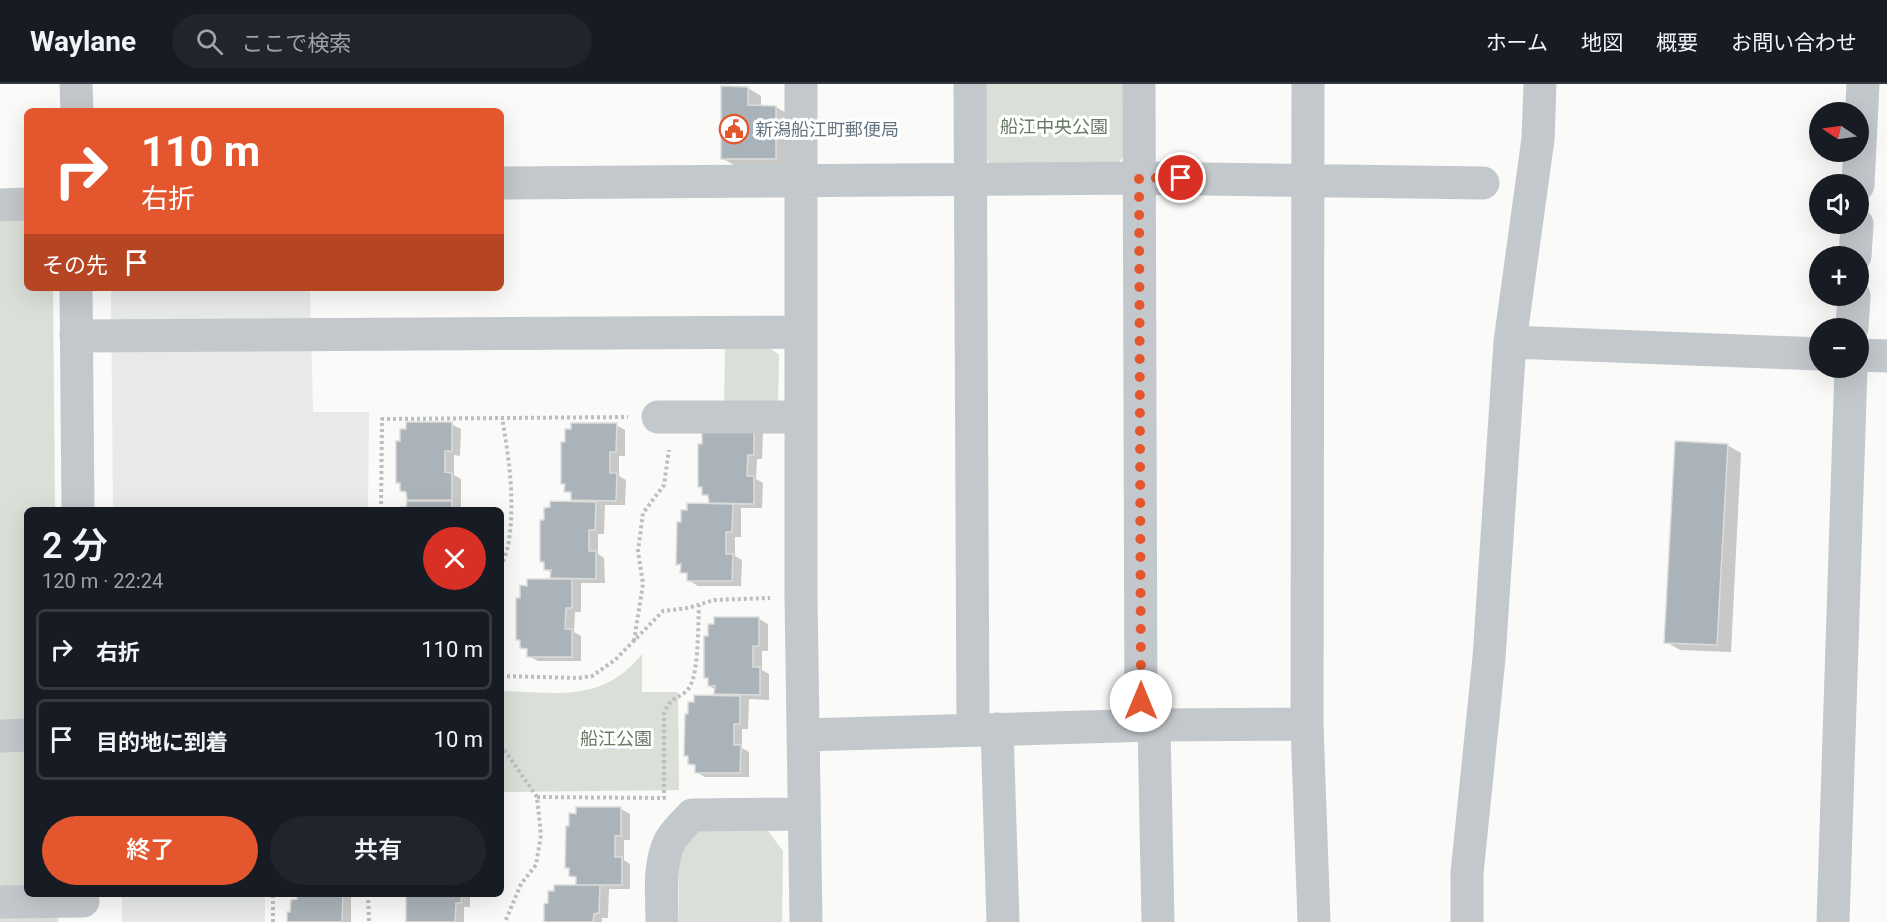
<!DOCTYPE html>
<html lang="ja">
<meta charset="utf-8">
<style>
:root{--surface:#171b24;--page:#20242c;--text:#f1f3f6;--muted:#9ea1a6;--line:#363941;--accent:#e4572e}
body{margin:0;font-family:Roboto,"Noto Sans JP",sans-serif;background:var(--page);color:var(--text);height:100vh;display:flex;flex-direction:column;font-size:22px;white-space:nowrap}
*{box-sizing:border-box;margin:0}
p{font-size:20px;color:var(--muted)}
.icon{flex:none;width:33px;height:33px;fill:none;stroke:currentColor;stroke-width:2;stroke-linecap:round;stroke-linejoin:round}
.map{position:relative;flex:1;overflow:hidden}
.sheet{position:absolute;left:24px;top:423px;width:480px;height:390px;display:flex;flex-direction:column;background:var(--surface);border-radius:9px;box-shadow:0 6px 24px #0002}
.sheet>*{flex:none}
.top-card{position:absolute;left:24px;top:24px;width:480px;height:183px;border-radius:9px;box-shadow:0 6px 24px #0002;background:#e4572e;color:#fff;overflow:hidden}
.needle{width:39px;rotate:283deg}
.fabs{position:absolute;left:1809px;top:18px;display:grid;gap:12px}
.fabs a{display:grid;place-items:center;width:60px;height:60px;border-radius:50%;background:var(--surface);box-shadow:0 6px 24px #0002;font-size:30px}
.pin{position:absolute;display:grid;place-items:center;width:51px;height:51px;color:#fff;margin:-26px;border:3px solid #fff;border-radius:50%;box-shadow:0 2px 6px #0007}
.me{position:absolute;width:66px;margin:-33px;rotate:0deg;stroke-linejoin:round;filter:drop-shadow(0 0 4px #0008)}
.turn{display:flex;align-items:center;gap:21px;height:126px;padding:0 18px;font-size:27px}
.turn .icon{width:78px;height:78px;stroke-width:2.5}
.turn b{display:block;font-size:42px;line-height:51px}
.then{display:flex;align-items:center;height:57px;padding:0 18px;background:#0003;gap:12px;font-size:22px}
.round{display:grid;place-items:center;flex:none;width:63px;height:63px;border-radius:32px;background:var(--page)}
.overview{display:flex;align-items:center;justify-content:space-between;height:102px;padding:0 18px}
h1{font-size:36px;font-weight:600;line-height:45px}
.primary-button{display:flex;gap:12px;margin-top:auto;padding:12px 18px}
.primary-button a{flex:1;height:69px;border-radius:36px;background:var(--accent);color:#fff;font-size:24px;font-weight:600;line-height:69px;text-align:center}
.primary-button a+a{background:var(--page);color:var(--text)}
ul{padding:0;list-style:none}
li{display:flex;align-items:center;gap:18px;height:81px;margin:0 12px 9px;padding:0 6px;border:3px solid var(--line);border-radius:9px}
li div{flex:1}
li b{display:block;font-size:22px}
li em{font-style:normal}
header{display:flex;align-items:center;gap:36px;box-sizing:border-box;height:84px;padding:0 30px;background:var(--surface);border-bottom:2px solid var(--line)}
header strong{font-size:28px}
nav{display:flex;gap:33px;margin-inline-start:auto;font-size:21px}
.search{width:420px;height:54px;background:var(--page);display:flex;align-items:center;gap:15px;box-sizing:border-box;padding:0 21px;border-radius:33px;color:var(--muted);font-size:22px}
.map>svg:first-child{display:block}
.built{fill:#e8e9e9}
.green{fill:#dadfd7}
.shadow{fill:#0003}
.building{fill:#aab3b9;stroke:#dcdcda;stroke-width:1.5}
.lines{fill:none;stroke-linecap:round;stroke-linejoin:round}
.path{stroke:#bbbfc2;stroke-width:4;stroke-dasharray:3 3;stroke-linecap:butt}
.minor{stroke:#c3c8cc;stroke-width:33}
.route{stroke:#e4572e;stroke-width:10;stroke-dasharray:0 18}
.labels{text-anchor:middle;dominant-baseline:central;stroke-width:6;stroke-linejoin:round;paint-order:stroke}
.park-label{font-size:18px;fill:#687a64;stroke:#fff}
.poi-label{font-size:18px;fill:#657683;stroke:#fff;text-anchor:start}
</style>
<header>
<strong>Waylane</strong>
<div class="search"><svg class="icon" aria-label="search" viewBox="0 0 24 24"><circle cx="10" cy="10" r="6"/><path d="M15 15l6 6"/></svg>ここで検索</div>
<nav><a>ホーム</a><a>地図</a><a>概要</a><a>お問い合わせ</a></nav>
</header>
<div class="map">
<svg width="1887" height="838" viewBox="0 0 1887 838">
<rect width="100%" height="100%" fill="#fafaf8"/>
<!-- built -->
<path class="built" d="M111,204h199l3,124h56l-1,98h-255z
M122,810h143v28h-143z"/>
<!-- green -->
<path class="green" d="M983,0h142v71l-12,13 -118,1 -11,-12z
M0,132l27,1v71h26l2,222h-28v384h31v28h-58z
M725,263h43l11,8 -1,51 -54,-1z
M642,570v38h36l1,98 -178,2v-101c56,1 101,13 141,-37z
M706,745l62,2 15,20 -1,71h-103l-1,-67 19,-23z"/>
<!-- shadow -->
<path class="shadow" d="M748,4l13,8v11h15l14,8 -1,51h-53l-13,-7z
M451,340l10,5 -1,27 -6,-1v20l7,4v31h-59l6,-2v-14l-7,-3v-6l-4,-3z
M616,341l9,5v26h-6v20l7,4 -1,25h-20l-1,29h-6v20l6,4 1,25h-24v29h-6l-1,20 7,4v25h-43l-10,-5 1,-5 -7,-4v-5l-4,-3 4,-40 6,-12 24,-6v-8l-7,-4v-5l-4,-3 31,-58 1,-8 -7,-4v-6l-4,-2z
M763,349l-1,26h-5l-1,20 7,4 -1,25h-21v29h-6v19l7,4 -1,26h-43l-10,-6 1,-4 -7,-4v-6l-4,-2 4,-40 28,-19v-7l-7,-4v-6l-4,-2 4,-52z
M1727,361l14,8 -10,199 -51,-2 -14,-8z
M715,535h44l9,5v27h-6v19l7,4v26l-20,-1 -1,30h-6v19l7,4v25h-44l-9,-5v-5l-6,-4v-5l-4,-3 30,-58v-7l-7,-4v-6l-4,-3 5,-39 6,-13z
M621,725l9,5v26h-6v20l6,4v25h-21l-1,29h-6v4h-56l32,-36v-7l-7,-4v-6l-4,-2z
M299,810h52v28h-62l10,-21z
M407,810h63v13h-6v15h-57z"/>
<!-- building -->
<path class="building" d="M721,2l27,1v18l28,1v53h-55z
M406,338h46v29h-7v21l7,1v27h-45l-1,-8 -6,-1v-8h-4v-42h4v-12h6z
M571,339h46l-1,29h-6v21h7l-1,28 -45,-1v-8h-7l1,-8h-4v-42h4v-13h6z
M754,342v29h-6l-1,21h7v28l-45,-1 -1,-8h-6v-8h-4v-43h4v-12z
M1675,357l53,3 -11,201 -53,-2z
M407,417h45v9h-52l1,-3h5z
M550,417l46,1 -1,28h-6v21h7v28l-46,-1 1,-8h-7v-8h-4v-42h4v-12l6,-1z
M687,419l46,1 -1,28h-6v22h7l-1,27h-45v-8h-7l1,-9 -5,1 1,-43h4v-12h6z
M527,495h45v29h-6l-1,21h7v28h-45v-8l-7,-1v-8h-4v-42h4v-13l7,1z
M714,533h45v29h-6v21h7v28l-46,-1 1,-8h-7v-8h-4v-42h4v-12h6z
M694,611l46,1v28h-6v21h7l-1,28h-45v-8l-7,-1v-8h-4l1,-42h3v-12h6z
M576,723h45v29h-6v21h7v28h-46v-8l-7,-1v-8h-4l1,-42h3v-13l7,1z
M554,801h46l-1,28 -5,1 -1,8h-49v-18l4,-1v-12h6z
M297,810h46l-1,28h-55v-10h3l1,-12 6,-1z
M406,810h56l-1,9h-5l-1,19h-49z"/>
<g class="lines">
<!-- path -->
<path class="path" d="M381,426l1,-91 246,-2
M501,483c3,-8 7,-18 8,-27 6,-40 0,-83 -7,-122
M634,557l9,-57 -5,-33 5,-38 21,-28 5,-35
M501,592l78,2 13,-2 23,-16 48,-49 25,-3 26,-8 56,-2
M501,661l36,52 4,38 -5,30 -15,19 -16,38
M537,713l127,1v-85c8,-19 16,-13 25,-25 10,-14 9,-65 10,-83
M368,810l1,28
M273,838v-28"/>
<!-- minor -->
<path class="minor" d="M76,0l1,27
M801,0v514l5,324
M970,0l3,645
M1139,0l2,641
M1308,0l-1,640 7,198
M501,99l638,-5 344,5
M1858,101l5,-101
M0,121l27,-1
M1855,172l2,-32
M76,204l2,222
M1852,244l2,-32
M76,252l725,-4
M1510,258l310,12
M1858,271l29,1
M658,333h143
M1154,641l4,197
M997,645l6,193
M804,651l350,-10 153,-1
M3,652l24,-1
M2,818l81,-1
M662,838c0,-26 -4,-57 8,-81 5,-9 15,-18 22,-26l112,-1
M1467,838v-49l22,-215 21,-316 28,-203 2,-55
M1833,838l18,-554"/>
</g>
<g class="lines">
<!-- route -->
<path class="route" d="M1141,617l-2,-523h42"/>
</g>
<!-- icons -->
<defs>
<g id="civic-ring" transform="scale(1.5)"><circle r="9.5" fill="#fff" stroke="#e4572e" stroke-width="1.5"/><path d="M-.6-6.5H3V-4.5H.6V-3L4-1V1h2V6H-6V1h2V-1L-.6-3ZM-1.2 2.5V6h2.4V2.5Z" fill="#e4572e"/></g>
</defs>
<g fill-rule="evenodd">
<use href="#civic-ring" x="734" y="45"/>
</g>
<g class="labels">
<!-- park labels -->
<g class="park-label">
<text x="1054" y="42">船江中央公園</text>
<text x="616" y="654">船江公園</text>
</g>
<!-- poi labels -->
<g class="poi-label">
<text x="755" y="45">新潟船江町郵便局</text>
</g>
</g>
</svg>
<div class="fabs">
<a><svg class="needle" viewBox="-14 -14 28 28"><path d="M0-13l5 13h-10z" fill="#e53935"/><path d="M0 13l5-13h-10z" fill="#9ea1a6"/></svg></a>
<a><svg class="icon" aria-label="sound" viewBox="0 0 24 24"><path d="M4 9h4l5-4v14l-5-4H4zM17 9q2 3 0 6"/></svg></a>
<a>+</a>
<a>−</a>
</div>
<div class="pin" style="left:1181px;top:94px;background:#d93025"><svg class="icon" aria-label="arrive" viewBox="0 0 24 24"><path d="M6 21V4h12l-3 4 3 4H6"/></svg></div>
<svg class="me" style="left:1141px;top:617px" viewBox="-20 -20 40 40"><circle r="19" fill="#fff"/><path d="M0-13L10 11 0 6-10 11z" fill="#e4572e"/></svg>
<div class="top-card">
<div class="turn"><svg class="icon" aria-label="right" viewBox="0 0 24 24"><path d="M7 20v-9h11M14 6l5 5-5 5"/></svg><div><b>110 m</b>右折</div></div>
<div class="then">その先<svg class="icon" aria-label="arrive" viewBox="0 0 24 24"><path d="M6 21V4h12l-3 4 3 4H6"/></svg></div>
</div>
<section class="sheet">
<div class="overview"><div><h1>2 分</h1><p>120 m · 22:24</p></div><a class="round" style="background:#d93025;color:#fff"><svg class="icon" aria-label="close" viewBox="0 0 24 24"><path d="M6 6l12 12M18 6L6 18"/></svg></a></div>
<ul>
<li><svg class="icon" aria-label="right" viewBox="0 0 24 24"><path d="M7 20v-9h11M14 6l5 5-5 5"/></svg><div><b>右折</b></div><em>110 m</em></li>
<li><svg class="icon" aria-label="arrive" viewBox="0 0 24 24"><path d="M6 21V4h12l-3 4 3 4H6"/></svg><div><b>目的地に到着</b></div><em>10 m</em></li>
</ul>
<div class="primary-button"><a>終了</a><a>共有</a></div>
</section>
</div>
